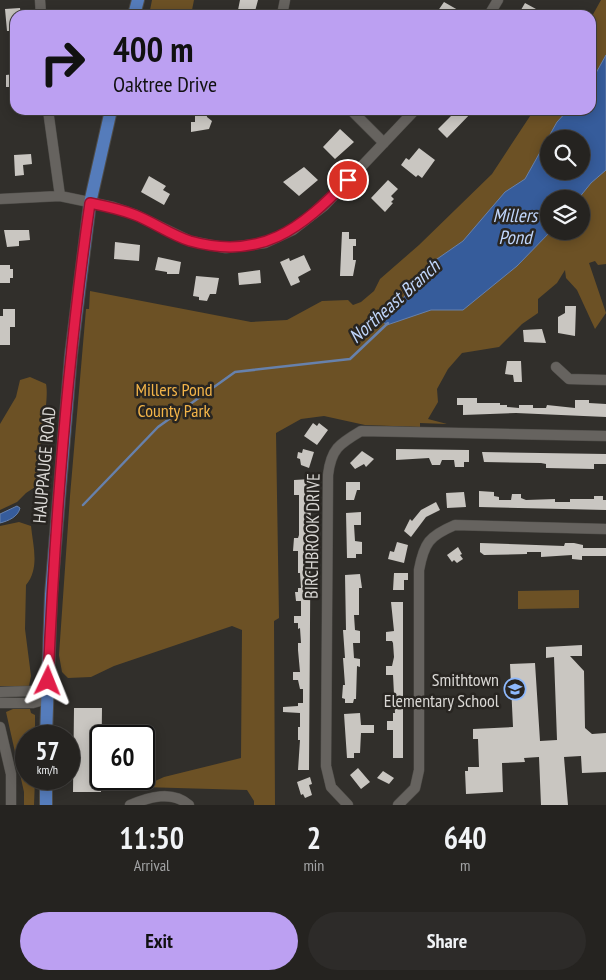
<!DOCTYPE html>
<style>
:root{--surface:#252320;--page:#2d2b29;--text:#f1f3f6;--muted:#a3a4a5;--line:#42403e;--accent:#bca0f2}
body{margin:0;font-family:"PT Sans Narrow",sans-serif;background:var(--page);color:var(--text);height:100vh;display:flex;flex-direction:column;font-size:19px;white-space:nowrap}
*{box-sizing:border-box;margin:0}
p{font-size:16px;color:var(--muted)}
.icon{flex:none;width:28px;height:28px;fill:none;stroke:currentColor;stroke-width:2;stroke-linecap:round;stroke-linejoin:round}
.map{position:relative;height:805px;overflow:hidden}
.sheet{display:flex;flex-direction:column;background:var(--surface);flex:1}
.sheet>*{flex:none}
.hud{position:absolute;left:10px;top:10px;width:586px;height:105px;border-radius:15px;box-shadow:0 2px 12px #0003,0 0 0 1px var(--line);background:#bca0f2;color:#111;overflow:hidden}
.fabs{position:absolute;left:540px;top:130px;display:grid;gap:10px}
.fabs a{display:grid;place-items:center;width:50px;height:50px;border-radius:50%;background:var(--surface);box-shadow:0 2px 12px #0003,0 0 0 1px var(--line);font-size:25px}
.speed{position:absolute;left:15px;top:725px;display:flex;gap:10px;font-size:25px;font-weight:700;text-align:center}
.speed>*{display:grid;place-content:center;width:65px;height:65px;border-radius:50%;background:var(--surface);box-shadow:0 2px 12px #0003,0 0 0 1px var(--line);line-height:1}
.speed small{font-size:12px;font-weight:400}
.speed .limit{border:2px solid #111;border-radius:8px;background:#fff;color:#111}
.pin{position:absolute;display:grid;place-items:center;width:42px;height:42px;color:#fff;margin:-21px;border:2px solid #fff;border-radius:50%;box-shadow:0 1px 5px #0007}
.me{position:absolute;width:55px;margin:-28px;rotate:2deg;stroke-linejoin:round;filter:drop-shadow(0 0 4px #0008)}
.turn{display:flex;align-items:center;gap:18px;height:105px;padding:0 20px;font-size:22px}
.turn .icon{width:65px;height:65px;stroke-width:2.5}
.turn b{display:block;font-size:35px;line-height:42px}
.eta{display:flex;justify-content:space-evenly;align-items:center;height:85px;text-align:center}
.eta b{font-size:30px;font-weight:800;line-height:35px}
.button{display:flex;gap:10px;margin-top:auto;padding:10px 20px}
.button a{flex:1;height:58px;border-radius:30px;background:var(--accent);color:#111;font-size:20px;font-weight:800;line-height:58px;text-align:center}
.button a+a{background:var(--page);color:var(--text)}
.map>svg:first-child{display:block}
.green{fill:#6c5125;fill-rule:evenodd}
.water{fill:#365c9b;stroke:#6781ac;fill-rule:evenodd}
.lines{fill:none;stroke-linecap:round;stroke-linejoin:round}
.stream{stroke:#6781ac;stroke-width:2.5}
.building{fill:#c9c6c1}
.minor-casing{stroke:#4f4d49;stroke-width:11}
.major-casing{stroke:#4f4d49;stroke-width:14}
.minor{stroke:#66635f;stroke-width:10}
.major{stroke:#557cbb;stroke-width:12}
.route-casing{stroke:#92132f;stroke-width:12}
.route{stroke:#e11d48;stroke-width:9}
.labels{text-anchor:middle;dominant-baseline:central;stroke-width:5;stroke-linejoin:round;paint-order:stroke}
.park-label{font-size:18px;fill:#f3b449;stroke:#282521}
.street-label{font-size:18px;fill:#dad8d5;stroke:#282521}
.poi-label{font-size:18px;fill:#dad8d5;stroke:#282521;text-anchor:end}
.water-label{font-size:19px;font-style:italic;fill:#c0d6fb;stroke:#282521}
</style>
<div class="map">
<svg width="606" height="805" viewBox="0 0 606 805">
<rect width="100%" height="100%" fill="#312f2b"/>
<!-- green -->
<path class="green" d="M152,0h42l-3,15h-42z
M601,0h5v264l-8,1 -3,-4 -6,2 17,50 -11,16 -18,-39 -11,-12 -1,-8 -8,13 -19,16v14l-16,11 -23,23 -37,6 -14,16 -11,20 1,13 -10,17 19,5 -27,-1v4l-55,-2 -41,-9 -23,3 -25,14 3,185 -5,3 1,184h-21v-4l-7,-11 -105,-3 22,-10 77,-19 1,-128 -10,-4 -118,40 -23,11 -23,1 -6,-6 -3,-17 11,-159 16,-187h3l1,-18 161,31 36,-2 35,-19 26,-1 5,5 8,-3 13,-11 6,-12 39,-34 73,-71 42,-64h57v-92zM549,139h32v32h-32zM549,199h32v32h-32z
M30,377l16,7c3,13 -4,48 -6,64l-6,3 7,9 -6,27 -9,6 -9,9 -17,8v-86l16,-27 4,-17z
M19,522l12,4c2,20 9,42 -5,59l-1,44 6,47 -2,10h-29v-160z
M579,590v18l-61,1v-18z
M13,709h17l1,4 4,2v21h-9v43h9l-1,26h-10v-13l-18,-80z"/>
<!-- water -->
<path class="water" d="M606,55v115l-15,13 -13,16h-29v32h2l-34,35 -54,44h-32l-44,15 -9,-7 23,-17 26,-35 36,-25 42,-49 20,-13 32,-57 11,-12h23v-28zM549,139h32v32h-32z
M17,506l3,2c-2,9 -12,13 -20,15v-9z"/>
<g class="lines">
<!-- stream -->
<path class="stream" d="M83,505l75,-78 77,-55 115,-13 38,-36"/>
</g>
<!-- building -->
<path class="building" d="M240,0h18l-4,15h-17z
M444,2l14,8 -2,5h-21z
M525,3l22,12h-29z
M20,8l1,7h-6v16h-8l-2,-22z
M15,74v13h-9v-12z
M195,110h11l1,7 5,4 -3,8 -18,3v-10h4z
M457,110h17l-27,28 -9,-9z
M340,129l14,13 -19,17 -12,-12z
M419,148l16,12 -13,18 -4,-3 -2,2 -15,-12 5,-7 3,2z
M31,154l1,10 -9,1 1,10 -9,1 -1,-21z
M304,167l14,13 -19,16 -16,-14z
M149,176l17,10 -3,4 7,4 -6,11 -23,-13z
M388,180l10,9 -7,7 3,3 -3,3 2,1 -8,9 -14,-14z
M4,230h25l1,10 -11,1v5l-12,1z
M342,232h7v7h7v7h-3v14h3l-3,16h-13z
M115,242l25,3 -1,16 -25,-2z
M304,255l7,15 -13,7 2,5 -9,4 -11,-24 9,-4 1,3z
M158,257l23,5 -2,12h-12v-2l-12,-2z
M0,265h10v4h3v9h-3v5h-10z
M260,270l1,13 -22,2 -1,-12z
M196,276l23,2 -3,16h-6l-3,7 -8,-1v-3l-6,-1z
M565,306h11l-1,30 -17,-3v-16l7,-4z
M3,309h12v18h-5v18h-10v-29h3z
M542,329l4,14 -22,-1 -1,-12z
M507,361h14l1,21h-8l-1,-7 -8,-1z
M457,398h20v5h23v2h7v2l12,1v-3h14v3h13l1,-3 28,3v-8h14v3l17,1v13l-90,-4 -53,2v-10h-6z
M313,423l4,3 2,-3 9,7 -11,15 -13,-9z
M303,449l11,3 -5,16 -8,-3 -1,-6 -3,-1 1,-6 4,1z
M396,449l73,1v12h-5v5h-9l-1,-7h-12l-2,5h-8l-3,-7 -33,2z
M362,451l12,8 -8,8 -2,-3 -9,5 -5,-6z
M482,452l124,2v10h-12v5l-48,-1v-4l-5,-1 -57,-1z
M311,479l-2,291h-11l2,-30h-2v-13h2v-14l-17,-1v-5l15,-1v-3h5v-14h-3l-2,-9h-5v-8h7l-2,-22v-7h3l-1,-15 -2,1v-6h-4v-7h7v-15h-5l-1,-9h3v-4h3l-1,-15h-2v-22h-5l1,-13h4l1,-3v-40h-5v-15z
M346,482h14v8h-3l-3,10h-8z
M479,491l15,1v4l5,1v3h12l1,-6h9v4l5,2 29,-1v3h15v-3h24v-3h9v4h3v10l-127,-3z
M464,492l2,15 -19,1 -1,-15z
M436,502l4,8 -14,7 -15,20 -7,-6 6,-12 2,2 9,-11z
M361,512v13h-7l1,16 7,1v12h-6v4h-9l-1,-45z
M397,542l11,3 -4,18 -16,-4 2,-8 4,1z
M480,543l84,3 1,-3h9l9,2v3h23v8h-24v4l-10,-1v-4l-31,2v-5h-14v2l-43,1 -4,-3z
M458,547l4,7 -2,1 3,4 -6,4 -3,-3 -2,2 -5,-7z
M394,573h14v7h-4v10h-11z
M360,574l2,14h-3v27h-5l1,15 5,1v12h-7l1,15 6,1v8l-3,-1 -1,33h-2l-1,4h-8v-4l-3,-1 1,-13h2l-2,-27h2l-2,-28h3l-1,-55z
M391,602h12v156h-10v-28h-6v-9h6v-8h2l-2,-38h-7v-9h6l2,-9 -1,-14 -1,-2h-6v-9l8,-1z
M582,645v11h-12l14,15 1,57 7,6 14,-1v39l-24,1 -1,-17 -17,1 4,48h-27l-2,-48 -15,1 1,4 -23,1 1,29 -37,2 -1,-23h3v-4h11l-1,-28h-5v-10l40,-2 -3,-63 25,-1 5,78 17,-1 -3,-83 -8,1v-11z
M74,708h28l-1,84h-28z
M360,713l1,12h13v8h-13l-1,20h-6v5h-7l-3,-44z
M358,768l12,14 -9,7 -11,-14z
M383,771l11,7 -5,6 -12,-6z
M310,777l2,7 -3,1 3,10 -7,3 -2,-4 -2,1 -4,-13z"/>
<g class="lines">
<!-- minor casing -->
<g class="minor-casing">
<path id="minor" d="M40,0l1,15
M282,15l3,-15
M489,15l9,-15
M48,110l12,86
M351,110l33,33
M0,199l60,-3 53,11 23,8 54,26 36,7 39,-5 28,-13 31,-24 91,-96
M556,367l13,12 37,1
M0,692l31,-1 16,8
M0,703h33l14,-4
M0,727l11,47v31
M130,805c19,-8 42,-15 59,0
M348,805l-17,-18 -5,-21 2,-291c3,-26 11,-31 33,-44l245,5
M398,805l17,-17 4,-18v-200c5,-27 10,-34 36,-45l151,4"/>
</g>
<!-- major casing -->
<g class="major-casing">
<path id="major" d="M134,15l4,-15
M46,736l5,-142 20,-239 19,-152 21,-93
M46,805v-26"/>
</g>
<!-- minor -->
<use href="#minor" class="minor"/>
<!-- major -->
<use href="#major" class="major"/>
</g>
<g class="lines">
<!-- route casing -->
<g class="route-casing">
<path id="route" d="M48,681c7,-160 19,-320 42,-478 15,3 30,6 45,12 18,7 36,20 55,26 71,20 111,-12 158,-61"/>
</g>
<!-- route -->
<use href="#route" class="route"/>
</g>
<!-- icons -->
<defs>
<g id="school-ring" transform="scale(1.125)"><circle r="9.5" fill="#282521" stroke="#8eb9fd" stroke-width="1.5"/><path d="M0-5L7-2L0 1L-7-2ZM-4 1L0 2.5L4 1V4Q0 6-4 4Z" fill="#8eb9fd"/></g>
</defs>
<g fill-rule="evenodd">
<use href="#school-ring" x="515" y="689"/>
</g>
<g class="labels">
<!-- park labels -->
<g class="park-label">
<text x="174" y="389">Millers Pond<tspan x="174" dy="21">County Park</tspan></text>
</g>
<!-- street labels -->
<g class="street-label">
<text transform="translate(44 465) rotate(-85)">HAUPPAUGE ROAD</text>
<text transform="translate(312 536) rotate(-89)">BIRCHBROOK DRIVE</text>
</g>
<!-- poi labels -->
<g class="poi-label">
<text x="499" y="679">Smithtown<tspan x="499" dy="21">Elementary School</tspan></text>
</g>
<!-- water labels -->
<g class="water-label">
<text x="515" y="215">Millers<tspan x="515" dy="22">Pond</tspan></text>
<text transform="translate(394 301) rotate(-42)">Northeast Branch</text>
</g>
</g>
</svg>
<div class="fabs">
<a><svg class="icon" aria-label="search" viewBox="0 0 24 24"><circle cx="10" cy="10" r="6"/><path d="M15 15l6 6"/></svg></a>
<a><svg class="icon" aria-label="layers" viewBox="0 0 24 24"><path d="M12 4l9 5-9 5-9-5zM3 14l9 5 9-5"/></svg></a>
</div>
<div class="speed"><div>57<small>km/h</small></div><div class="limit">60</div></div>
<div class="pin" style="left:348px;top:180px;background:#d93025"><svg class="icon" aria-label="arrive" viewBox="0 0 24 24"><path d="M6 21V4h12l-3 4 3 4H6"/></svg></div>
<svg class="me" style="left:48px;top:681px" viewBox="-20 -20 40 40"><path d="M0-17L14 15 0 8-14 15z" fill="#e11d48" stroke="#fff" stroke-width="4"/></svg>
<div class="hud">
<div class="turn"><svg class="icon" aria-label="right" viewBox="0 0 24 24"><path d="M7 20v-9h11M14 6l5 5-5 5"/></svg><div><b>400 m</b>Oaktree Drive</div></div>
</div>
</div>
<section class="sheet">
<div class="eta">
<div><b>11:50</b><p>Arrival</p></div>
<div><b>2</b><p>min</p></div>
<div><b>640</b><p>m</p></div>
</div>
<div class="button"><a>Exit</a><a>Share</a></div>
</section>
